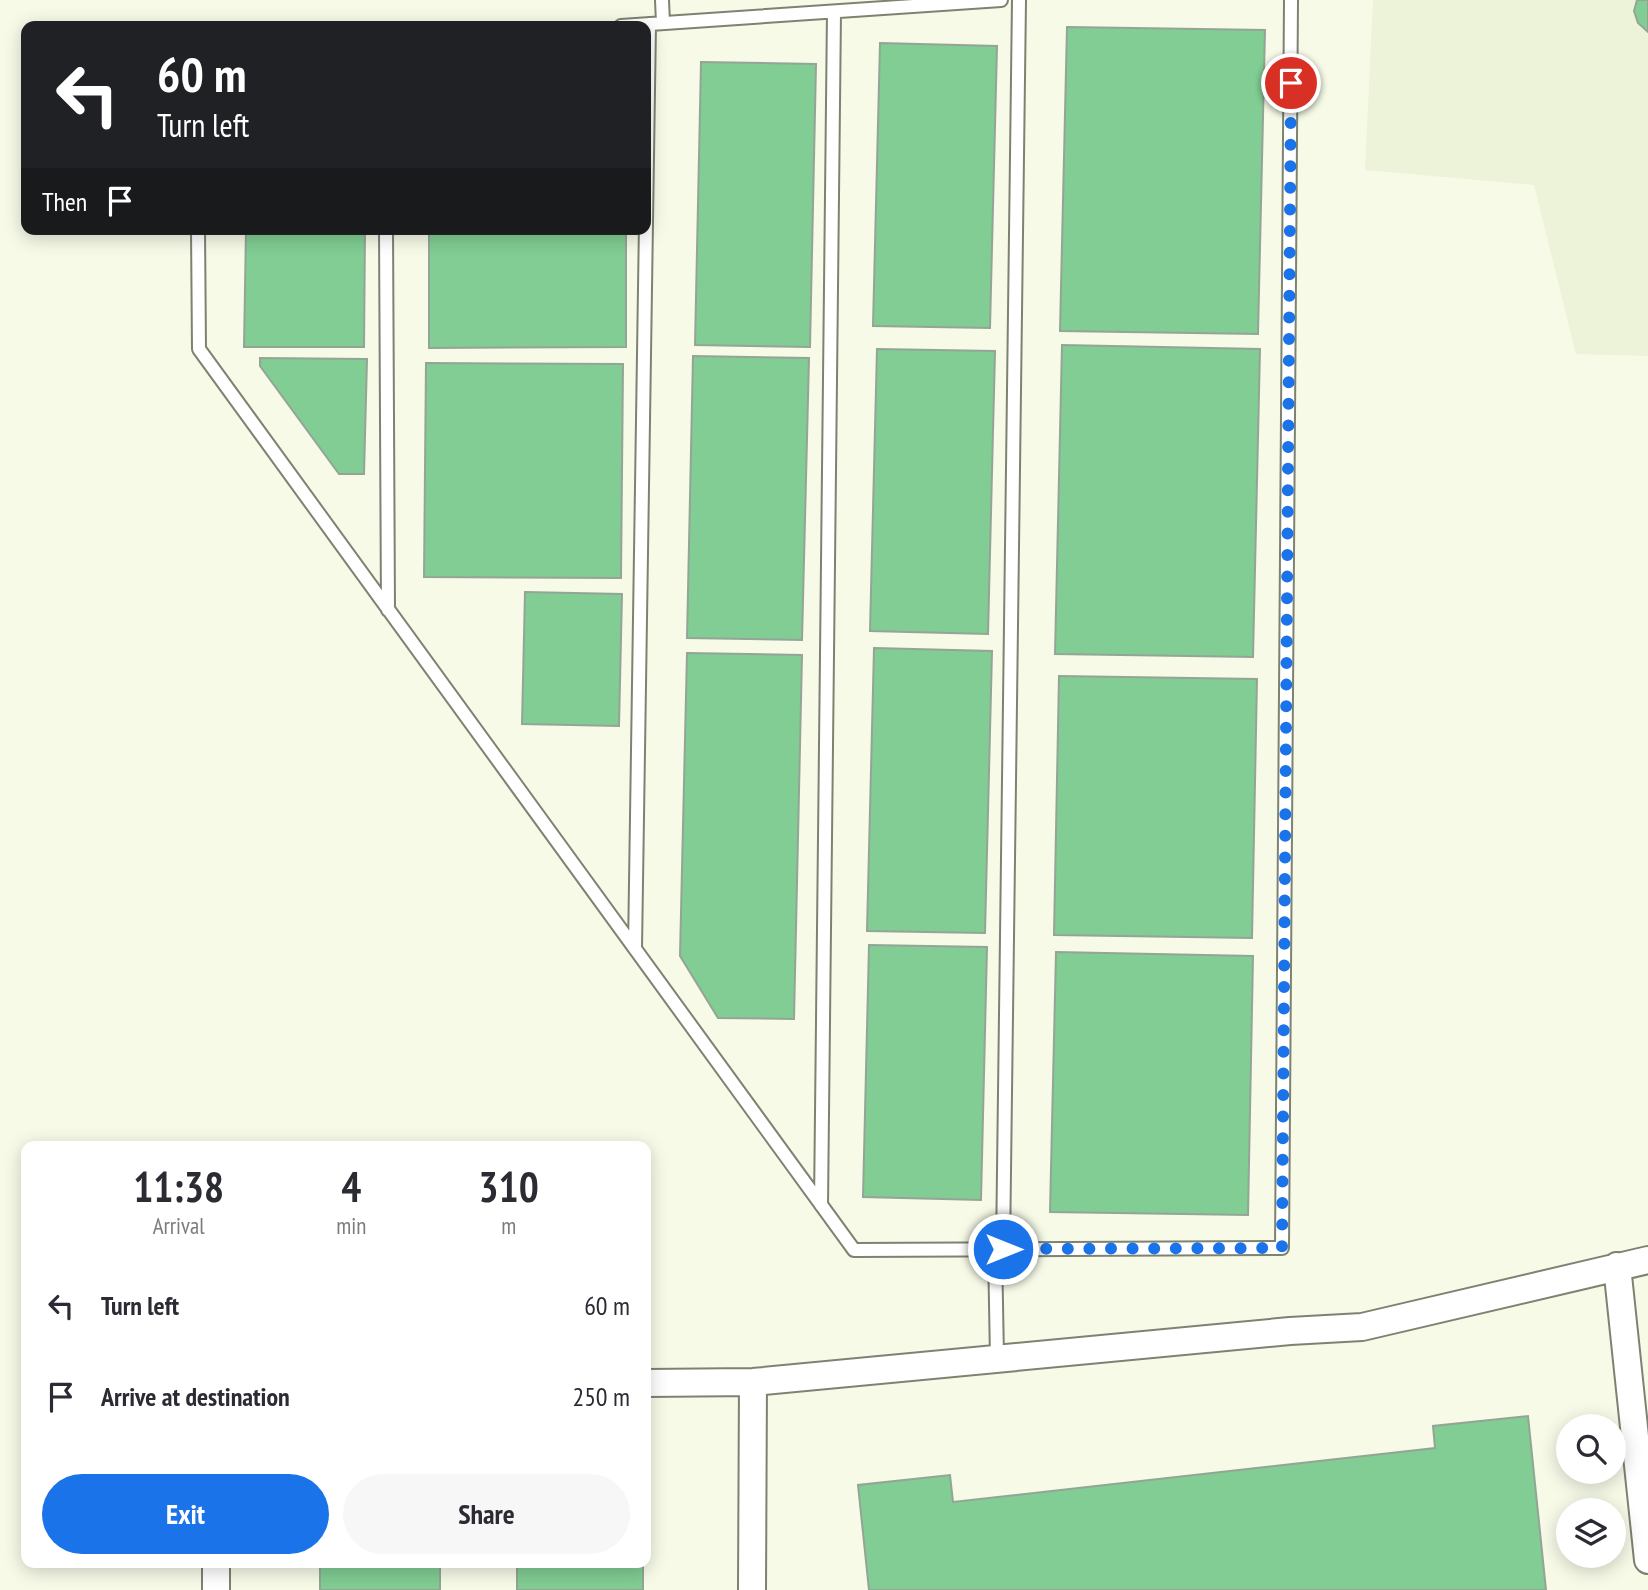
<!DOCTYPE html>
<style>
:root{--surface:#fff;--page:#f7f7f7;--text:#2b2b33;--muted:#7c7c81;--accent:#1a73e8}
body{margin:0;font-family:"PT Sans Narrow",sans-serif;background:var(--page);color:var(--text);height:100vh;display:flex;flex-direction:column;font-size:26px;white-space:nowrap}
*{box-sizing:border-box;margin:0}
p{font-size:23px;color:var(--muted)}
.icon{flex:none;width:38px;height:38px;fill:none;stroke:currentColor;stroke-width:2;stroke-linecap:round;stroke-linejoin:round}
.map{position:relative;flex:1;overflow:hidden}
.sheet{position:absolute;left:21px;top:1141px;width:630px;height:427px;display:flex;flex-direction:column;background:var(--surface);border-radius:14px;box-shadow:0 4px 18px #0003}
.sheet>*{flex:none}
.guide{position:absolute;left:21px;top:21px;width:630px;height:214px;border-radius:14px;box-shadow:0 4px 18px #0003;background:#202124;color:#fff;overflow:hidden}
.fabs{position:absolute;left:1556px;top:1414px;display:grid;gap:14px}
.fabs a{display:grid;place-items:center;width:70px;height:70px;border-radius:50%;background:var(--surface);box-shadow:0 4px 18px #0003;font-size:35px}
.pin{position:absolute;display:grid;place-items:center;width:60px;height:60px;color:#fff;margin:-30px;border:4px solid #fff;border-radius:50%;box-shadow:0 2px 7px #0007}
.me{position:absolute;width:77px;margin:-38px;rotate:90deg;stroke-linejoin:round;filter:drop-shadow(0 0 5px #0008)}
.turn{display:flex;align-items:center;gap:24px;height:147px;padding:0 21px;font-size:32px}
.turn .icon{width:91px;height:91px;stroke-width:2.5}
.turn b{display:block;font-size:49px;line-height:60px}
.then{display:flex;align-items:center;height:66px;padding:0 21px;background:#0003;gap:14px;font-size:26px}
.eta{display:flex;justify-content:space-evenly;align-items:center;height:119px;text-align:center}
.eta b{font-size:42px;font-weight:600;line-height:49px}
.cta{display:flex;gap:14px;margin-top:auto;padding:14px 21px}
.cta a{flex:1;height:80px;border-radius:42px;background:var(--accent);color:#fff;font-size:28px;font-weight:600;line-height:80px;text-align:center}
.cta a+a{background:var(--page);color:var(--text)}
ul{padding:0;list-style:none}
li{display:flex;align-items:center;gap:21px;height:91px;padding:0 21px}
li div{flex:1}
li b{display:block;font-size:26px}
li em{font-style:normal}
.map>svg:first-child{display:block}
.built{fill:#edf3d8}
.building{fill:#81cd93;stroke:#94a497;stroke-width:2}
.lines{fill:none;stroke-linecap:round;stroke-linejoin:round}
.lane-casing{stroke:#7e8271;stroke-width:16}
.street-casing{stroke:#7e8271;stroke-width:30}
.lane{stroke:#fff;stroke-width:12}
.street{stroke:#fff;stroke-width:26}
.route{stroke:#1a73e8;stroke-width:12;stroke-dasharray:0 21.6}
</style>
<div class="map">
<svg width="1648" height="1590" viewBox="0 0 1648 1590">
<rect width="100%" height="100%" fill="#f6fae7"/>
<!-- built -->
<path class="built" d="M1373,0h275v356l-72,-2 -42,-169 -169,-15z"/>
<!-- building -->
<path class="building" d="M1637,0h11v32l-10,-9 -4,-12z
M1067,27l198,3 -7,304 -198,-3z
M880,43l117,3 -7,282 -117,-2z
M701,62l115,2 -6,283 -115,-2z
M246,229h119l-1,118h-120z
M429,229h197v118l-197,1z
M1062,345l198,4 -7,308 -198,-3z
M877,349l118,2 -7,283 -118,-3z
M693,356l116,2 -7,282 -115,-2z
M260,358l107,1 -3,115h-25l-79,-108z
M426,363l197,1 -2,214 -197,-1z
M525,592l97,2 -3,132 -97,-2z
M874,648l118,3 -7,282 -118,-2z
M687,653l115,2 -8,364 -76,-1 -38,-62z
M1059,676l198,3 -5,259 -198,-3z
M869,945l118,2 -6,253 -118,-3z
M1056,952l197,4 -5,259 -198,-3z
M1528,1416l18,174h-677l-11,-105 92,-10 3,27 482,-54 -2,-22z
M320,1563h120v27h-120z
M517,1563h126v27h-126z"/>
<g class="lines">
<!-- lane casing -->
<g class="lane-casing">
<path id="lane" d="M662,0l1,23
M621,26l380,-26
M198,229l1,120 655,901 428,-2 9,-1248
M386,229l2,381
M635,949l14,-925
M821,1205l13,-1193
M995,1249l2,109
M1003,1249l16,-1249"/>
</g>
<!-- street casing -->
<g class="street-casing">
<path id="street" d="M1617,1266l31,294
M646,1383l107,-1 537,-51 72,-4 286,-67
M216,1590v-27
M752,1590l1,-208"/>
</g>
<!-- lane -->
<use href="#lane" class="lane"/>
<!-- street -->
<use href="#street" class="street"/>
</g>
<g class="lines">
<!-- route -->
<path class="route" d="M1003,1249l279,-1 9,-1165"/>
</g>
</svg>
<div class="fabs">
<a><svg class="icon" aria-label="search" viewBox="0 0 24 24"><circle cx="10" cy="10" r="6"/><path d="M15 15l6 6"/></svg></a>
<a><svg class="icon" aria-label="layers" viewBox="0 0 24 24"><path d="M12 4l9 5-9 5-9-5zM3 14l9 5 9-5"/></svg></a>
</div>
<div class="pin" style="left:1291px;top:83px;background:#d93025"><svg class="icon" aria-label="arrive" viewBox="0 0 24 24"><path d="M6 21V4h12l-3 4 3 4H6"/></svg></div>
<svg class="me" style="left:1003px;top:1249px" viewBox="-20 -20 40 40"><circle r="17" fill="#1a73e8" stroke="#fff" stroke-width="3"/><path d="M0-11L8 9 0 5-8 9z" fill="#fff"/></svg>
<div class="guide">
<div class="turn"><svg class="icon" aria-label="left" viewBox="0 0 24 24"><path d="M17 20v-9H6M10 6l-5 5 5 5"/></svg><div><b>60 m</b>Turn left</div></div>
<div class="then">Then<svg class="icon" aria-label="arrive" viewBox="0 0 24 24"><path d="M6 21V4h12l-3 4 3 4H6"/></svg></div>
</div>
<section class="sheet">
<div class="eta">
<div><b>11:38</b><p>Arrival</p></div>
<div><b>4</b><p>min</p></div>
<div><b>310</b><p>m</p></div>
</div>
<ul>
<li><svg class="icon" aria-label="left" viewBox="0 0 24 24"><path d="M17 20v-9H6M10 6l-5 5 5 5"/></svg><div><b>Turn left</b></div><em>60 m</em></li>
<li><svg class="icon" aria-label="arrive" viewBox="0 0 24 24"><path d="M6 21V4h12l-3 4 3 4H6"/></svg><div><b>Arrive at destination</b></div><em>250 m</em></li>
</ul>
<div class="cta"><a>Exit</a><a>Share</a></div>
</section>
</div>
